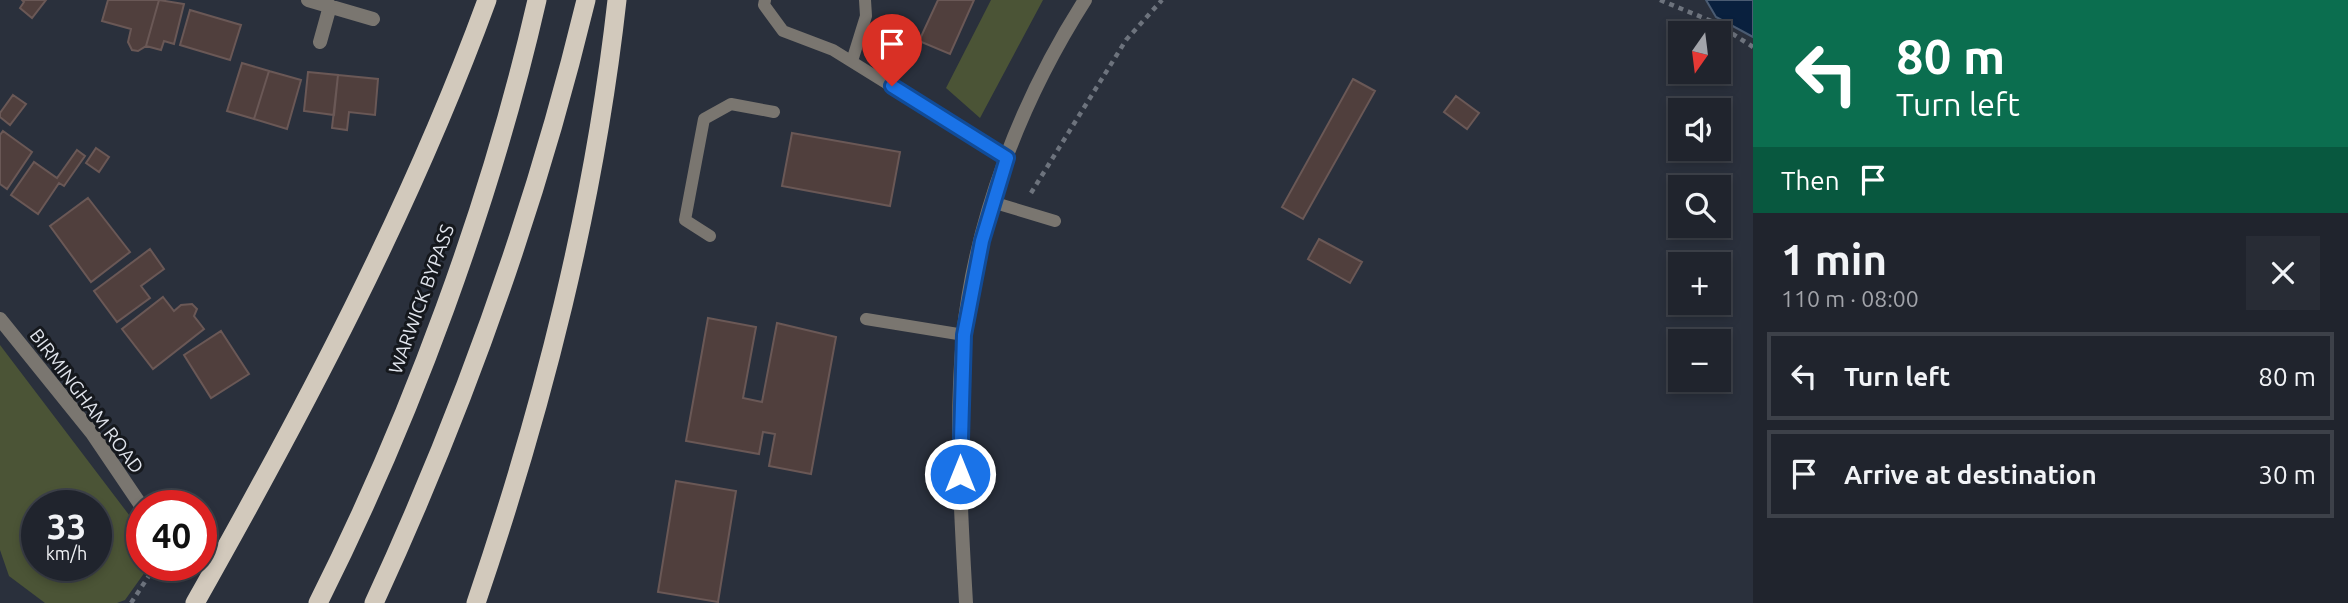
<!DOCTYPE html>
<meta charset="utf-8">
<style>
:root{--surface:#20242d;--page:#282c35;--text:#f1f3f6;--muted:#a2a4aa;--line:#3d4149}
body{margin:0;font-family:Ubuntu,sans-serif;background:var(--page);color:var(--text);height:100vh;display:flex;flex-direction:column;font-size:26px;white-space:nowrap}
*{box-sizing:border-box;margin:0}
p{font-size:23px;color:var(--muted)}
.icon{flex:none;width:38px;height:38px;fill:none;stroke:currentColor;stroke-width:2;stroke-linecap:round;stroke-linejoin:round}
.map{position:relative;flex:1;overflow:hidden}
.details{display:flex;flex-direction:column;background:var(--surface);width:595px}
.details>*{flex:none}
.guide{background:#0b6e4f;color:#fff;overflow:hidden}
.needle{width:46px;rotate:194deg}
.fabs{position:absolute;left:1668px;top:21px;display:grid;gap:14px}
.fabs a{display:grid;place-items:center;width:63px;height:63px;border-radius:0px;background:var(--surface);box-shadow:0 4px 10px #0003,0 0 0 2px var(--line);font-size:35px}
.speed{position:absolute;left:21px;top:490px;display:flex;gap:14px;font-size:35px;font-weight:700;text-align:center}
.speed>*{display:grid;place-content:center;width:91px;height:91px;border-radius:50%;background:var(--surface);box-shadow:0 4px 10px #0003,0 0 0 2px var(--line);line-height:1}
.speed small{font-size:18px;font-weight:400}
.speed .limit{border:10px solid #d22;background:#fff;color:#111}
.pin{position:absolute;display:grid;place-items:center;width:60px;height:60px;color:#fff;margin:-72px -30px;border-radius:50% 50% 50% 0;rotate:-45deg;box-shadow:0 0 7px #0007}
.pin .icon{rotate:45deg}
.me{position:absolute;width:77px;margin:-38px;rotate:0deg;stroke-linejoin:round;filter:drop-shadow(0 0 5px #0008)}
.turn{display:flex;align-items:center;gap:24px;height:147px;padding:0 28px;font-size:32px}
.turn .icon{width:91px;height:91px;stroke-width:2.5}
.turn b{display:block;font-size:49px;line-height:60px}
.then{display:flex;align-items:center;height:66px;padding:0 28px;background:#0003;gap:14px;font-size:26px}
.round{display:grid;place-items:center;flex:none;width:74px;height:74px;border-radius:0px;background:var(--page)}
.summary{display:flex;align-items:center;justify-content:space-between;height:119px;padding:0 28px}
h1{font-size:42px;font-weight:600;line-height:52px}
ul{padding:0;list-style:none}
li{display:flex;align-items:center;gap:21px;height:88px;margin:0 14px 10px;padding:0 14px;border:4px solid var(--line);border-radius:0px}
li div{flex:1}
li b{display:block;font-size:26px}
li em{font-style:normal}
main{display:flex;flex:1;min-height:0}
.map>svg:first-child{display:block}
.green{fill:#4b5436;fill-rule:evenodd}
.water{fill:#09203e;stroke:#4a5b72;stroke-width:2}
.building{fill:#503f3d;stroke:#6a5856;stroke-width:2}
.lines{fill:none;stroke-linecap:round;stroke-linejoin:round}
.path{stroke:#6d737d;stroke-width:4.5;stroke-dasharray:5 5;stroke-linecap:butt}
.service{stroke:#7a7670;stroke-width:12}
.minor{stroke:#7a7670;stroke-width:14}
.tertiary{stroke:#7a7670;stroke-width:14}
.trunk{stroke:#d2c9bc;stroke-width:19}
.route-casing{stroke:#114b97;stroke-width:18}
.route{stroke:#1a73e8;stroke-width:12}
.labels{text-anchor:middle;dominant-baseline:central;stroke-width:6;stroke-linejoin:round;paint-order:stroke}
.street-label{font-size:19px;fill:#e0e4ec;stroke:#15181d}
</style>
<main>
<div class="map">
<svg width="1753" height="603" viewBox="0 0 1753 603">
<rect width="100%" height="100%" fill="#2a303c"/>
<!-- green -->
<path class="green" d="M991,0h52l-63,118 -34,-30z
M0,345l142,187v33h8l-25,35 -8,3h-72l-36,-27 -9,-26zM37,506h59v59h-59z"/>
<!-- water -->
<path class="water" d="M1706,0h47v37l-37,-20z"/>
<!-- building -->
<path class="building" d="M22,0h24l-14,18 -12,-10 4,-6z
M108,0h51l-13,46 -8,5 -6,-1 -4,-8 3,-13 -29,-8z
M159,0l25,4 -10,40 -10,-3 -3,9 -15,-4z
M938,0h36l-24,54 -31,-13z
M190,10l51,15 -11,35 -50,-15z
M242,63l27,8 -15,48 -27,-8z
M269,71l32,9 -14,49 -33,-10z
M308,72l30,3 -4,40 -30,-4z
M338,75l40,4 -3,36 -26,-3 -2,18 -15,-2z
M1353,79l22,12 -72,128 -21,-12z
M13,95l13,9 -16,21 -10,-8v-4z
M1456,96l23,17 -12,16 -23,-17z
M3,131l29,21 -25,37 -7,-5v-49z
M792,133l108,19 -10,54 -108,-20z
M96,148l13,9 -10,15 -13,-9z
M77,150l8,6 -21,30 -5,-3 -21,31 -27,-19 23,-33 23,16z
M88,198l42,54 -39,30 -41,-56z
M1319,239l43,23 -12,21 -42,-24z
M150,249l14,20 -23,17 9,12 -33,24 -23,-31z
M163,297l11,14 7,-6 11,-1 5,5 -3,7 10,13 -51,40 -31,-40z
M708,318l48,9 -13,71 19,4 15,-79 59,14 -25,137 -42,-8 6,-32 -12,-2 -4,22 -73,-13z
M221,331l28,43 -38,24 -27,-43z
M676,481l60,10 -18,111 -60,-10z"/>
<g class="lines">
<!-- path -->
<path class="path" d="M1660,0l56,23 37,24
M1031,193l95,-153 36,-40
M131,603l25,-38"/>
<!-- service -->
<path class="service" d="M765,0l-1,5 19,26 50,19 174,108
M852,61l14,-45 -1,-16
M992,202l63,19
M710,236l-25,-16 19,-101 27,-15 43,8
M866,319l98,16"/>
<!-- minor -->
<path class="minor" d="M308,0l65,19
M320,42l10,-36
M0,319l92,114 50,74"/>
<!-- tertiary -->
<path class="tertiary" d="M966,603c-5,-88 -11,-178 -3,-266 12,-118 58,-237 122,-337"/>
<!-- trunk -->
<path class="trunk" d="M195,603c109,-193 216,-395 292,-603
M318,603c93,-185 173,-401 219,-603
M374,603c89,-193 162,-396 212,-603
M476,603c67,-197 118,-396 141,-603"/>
</g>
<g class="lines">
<!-- route casing -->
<g class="route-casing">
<path id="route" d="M892,86l115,72 -25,83 -18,94 -4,139"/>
</g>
<!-- route -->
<use href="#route" class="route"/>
</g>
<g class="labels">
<!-- street labels -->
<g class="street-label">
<text transform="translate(421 299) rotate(-70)">WARWICK BYPASS</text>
<text transform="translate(87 401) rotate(53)">BIRMINGHAM ROAD</text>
</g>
</g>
</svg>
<div class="fabs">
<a><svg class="needle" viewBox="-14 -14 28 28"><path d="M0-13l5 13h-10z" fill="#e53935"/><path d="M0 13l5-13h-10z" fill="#a2a4aa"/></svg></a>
<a><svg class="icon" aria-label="sound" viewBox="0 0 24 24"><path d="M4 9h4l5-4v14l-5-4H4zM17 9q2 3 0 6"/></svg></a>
<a><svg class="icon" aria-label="search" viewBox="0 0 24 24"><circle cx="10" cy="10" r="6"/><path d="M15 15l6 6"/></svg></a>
<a>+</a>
<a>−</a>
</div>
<div class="speed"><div>33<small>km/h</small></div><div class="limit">40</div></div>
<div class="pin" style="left:892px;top:86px;background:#d93025"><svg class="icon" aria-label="arrive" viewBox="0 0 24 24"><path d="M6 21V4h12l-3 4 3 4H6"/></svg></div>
<svg class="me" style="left:960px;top:474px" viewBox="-20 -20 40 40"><circle r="17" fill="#1a73e8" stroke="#fff" stroke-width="3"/><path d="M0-11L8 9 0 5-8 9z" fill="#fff"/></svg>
</div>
<section class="details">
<div class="guide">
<div class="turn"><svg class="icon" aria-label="left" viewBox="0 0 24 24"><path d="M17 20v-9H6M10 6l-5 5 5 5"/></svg><div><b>80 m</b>Turn left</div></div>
<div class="then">Then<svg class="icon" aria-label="arrive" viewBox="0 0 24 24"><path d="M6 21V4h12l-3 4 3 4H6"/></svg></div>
</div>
<div class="summary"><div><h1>1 min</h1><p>110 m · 08:00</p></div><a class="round"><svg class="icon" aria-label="close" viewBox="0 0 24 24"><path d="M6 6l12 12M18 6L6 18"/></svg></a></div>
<ul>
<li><svg class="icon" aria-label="left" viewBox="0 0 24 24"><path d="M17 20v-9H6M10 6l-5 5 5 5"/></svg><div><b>Turn left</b></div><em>80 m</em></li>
<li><svg class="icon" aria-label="arrive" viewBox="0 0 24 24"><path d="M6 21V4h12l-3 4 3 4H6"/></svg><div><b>Arrive at destination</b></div><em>30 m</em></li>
</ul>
</section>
</main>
